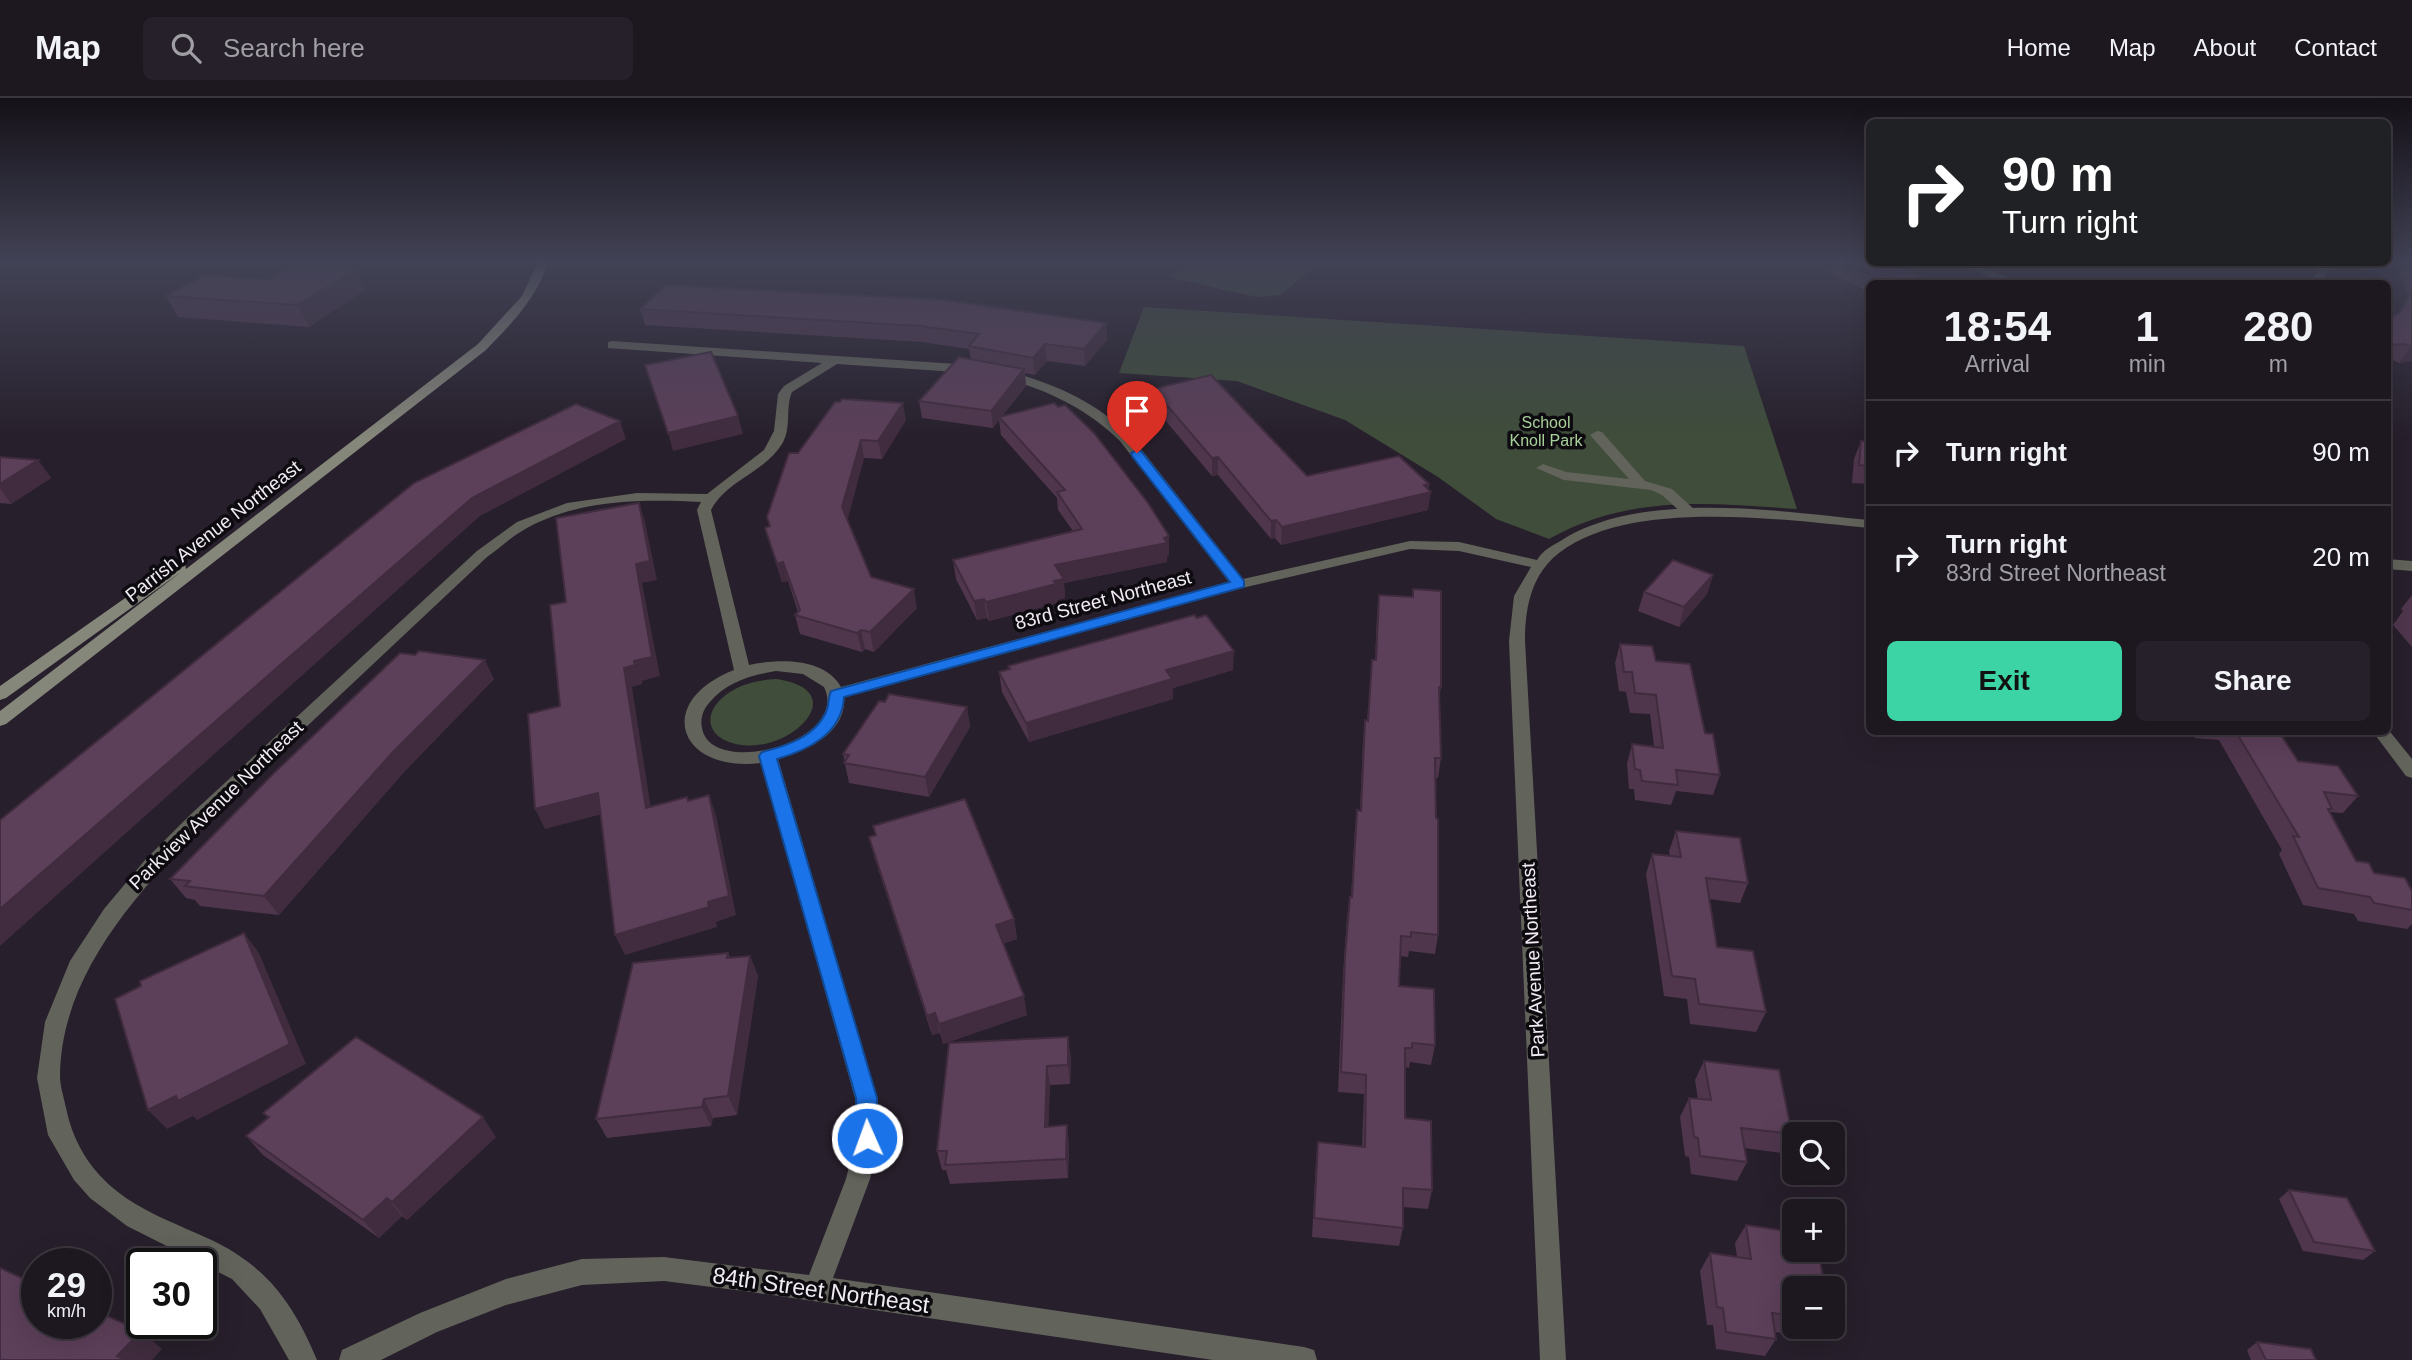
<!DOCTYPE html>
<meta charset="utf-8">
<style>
:root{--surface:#1d1720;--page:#252029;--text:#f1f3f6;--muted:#a09fa5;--line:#3b363e;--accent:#3cd4a4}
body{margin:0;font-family:Arial,sans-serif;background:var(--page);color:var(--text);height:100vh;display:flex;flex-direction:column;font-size:26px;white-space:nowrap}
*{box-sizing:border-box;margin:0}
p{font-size:23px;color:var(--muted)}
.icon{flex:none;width:38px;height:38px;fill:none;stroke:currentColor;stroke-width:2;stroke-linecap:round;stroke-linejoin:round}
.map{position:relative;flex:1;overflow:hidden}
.panel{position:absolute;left:1866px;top:182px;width:525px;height:455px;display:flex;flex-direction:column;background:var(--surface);border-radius:10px;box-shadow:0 7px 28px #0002,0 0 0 2px var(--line)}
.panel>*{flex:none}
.guide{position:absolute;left:1866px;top:21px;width:525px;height:147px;border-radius:10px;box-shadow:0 7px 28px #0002,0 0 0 2px var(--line);background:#202124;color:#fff;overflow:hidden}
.buttons{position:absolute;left:1782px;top:1024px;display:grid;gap:14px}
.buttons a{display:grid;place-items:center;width:63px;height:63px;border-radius:10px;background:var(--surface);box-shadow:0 7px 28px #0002,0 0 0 2px var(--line);font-size:35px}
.speed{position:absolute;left:21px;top:1150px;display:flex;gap:14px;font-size:35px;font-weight:700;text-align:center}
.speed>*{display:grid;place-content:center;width:91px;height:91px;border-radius:50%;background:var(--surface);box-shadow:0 7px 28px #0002,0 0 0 2px var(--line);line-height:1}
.speed small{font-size:18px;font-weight:400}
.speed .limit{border:4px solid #111;border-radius:10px;background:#fff;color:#111}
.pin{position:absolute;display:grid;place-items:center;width:60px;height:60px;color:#fff;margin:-72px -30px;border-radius:50% 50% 50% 0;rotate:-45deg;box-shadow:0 0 7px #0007}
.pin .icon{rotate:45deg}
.me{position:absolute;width:77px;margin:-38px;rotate:358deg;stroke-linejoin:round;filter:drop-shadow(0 0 5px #0008)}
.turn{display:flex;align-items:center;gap:24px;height:147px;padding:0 21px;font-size:32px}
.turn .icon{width:91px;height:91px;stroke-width:2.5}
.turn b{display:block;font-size:49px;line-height:60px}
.eta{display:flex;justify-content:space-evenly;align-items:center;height:119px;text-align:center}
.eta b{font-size:42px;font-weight:700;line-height:49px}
.cta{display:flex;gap:14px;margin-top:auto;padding:14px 21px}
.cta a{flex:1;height:80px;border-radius:10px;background:var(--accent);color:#111;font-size:28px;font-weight:700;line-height:80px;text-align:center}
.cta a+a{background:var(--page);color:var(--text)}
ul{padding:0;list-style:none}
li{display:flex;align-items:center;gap:21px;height:105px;padding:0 21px;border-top:2px solid var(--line)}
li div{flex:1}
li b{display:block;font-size:26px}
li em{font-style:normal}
header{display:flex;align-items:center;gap:42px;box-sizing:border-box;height:98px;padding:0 35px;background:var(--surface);border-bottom:2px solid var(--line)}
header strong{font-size:33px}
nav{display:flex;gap:38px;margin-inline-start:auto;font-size:24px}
.search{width:490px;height:63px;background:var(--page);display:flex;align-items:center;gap:18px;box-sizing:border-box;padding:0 24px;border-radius:10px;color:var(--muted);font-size:26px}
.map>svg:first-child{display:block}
.green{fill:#3f4d3a}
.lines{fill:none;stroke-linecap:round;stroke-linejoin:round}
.lane{fill:#62635b;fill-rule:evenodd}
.street{fill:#62635b;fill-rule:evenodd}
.secondary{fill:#86877b;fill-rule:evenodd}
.wall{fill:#4f364d}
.shaded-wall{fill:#402c3e}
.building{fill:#5c3f59;stroke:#402c3e;stroke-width:2}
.route{fill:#1a73e8;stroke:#114b97;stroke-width:2}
.labels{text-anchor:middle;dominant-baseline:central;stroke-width:7;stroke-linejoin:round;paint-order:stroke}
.far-park-label{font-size:16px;fill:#a8d099;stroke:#0e0b10}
.street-label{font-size:19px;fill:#f1ebf4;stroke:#0e0b10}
.near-street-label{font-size:23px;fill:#f1ebf4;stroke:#0e0b10}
</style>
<header>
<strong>Map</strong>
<div class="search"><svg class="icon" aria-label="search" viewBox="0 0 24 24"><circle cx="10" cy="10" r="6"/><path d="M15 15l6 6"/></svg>Search here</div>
<nav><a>Home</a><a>Map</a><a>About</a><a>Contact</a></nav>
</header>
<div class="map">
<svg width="2412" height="1262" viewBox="0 0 2412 1262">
<rect width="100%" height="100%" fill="#271f2b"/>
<!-- green -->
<path class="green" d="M1192,164h129l-41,33 -24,2 -87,-20z
M1144,209l600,39 53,163c-89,-6 -167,-15 -248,30l-53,-20 -58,-42 -93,-57 -108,-39 -118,-8z
M776,581c78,11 16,73 -34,66 -36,-4 -43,-33 -12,-53 14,-9 30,-12 46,-13z"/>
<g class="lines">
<!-- lane -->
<path class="lane" d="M1597,333l5,1 43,49 27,8 23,21v6h-10l-23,-21 -11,-5 -87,-10 -28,-12 7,-4 23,8 63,7 -39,-44z"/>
<!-- street -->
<path class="street" d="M1953,164h16l56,22h-17z
M2318,164h10l1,8 -9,14h-11l10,-14z
M612,243l360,24 6,4 -6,4 -135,-9 -45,28c-7,15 0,36 -10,52 -18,29 -55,36 -71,66l38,155c29,-6 75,-8 92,22l388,-105 -109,-141c-35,-34 -75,-52 -121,-64v-6l4,-1c48,12 90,30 127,65l113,144 167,-38 49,1 78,18c6,-10 15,-14 25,-20 79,-50 217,-29 307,-20v8c-85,-8 -248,-32 -316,30 -23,22 -28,53 -28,83l41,719h-26l-31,-719 5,-45 17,-29 -72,-16 -49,-2 -168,39 -398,109c3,36 -38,54 -66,62l99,339 3,40 -10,41 -37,99 471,69 10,3 3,10h-104l-462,-68 -87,-11 -82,4 -76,20 -69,27 -56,28h-42l3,-10 78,-37 86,-34 76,-20 82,-2 145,18 37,-96 10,-41 -1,-40 -94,-335c-84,10 -107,-62 -27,-93l-37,-160 4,-8c-59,-3 -121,-3 -174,26 -15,8 -27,20 -40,29l-284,267c-66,70 -142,150 -143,252 0,10 4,22 6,32 8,38 27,67 60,90 25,17 53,27 81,40 58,26 86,64 110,122h-28l-29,-51 -28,-30 -105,-53 -37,-28 -16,-18 -26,-45 -11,-57 8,-56 25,-61 34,-52 41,-49 45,-45 287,-264 40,-29 50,-19 70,-10 70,1 57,-44 10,-19 4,-37 6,-8 38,-23 -214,-15v-6zM776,573l27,3 21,13c27,55 -113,92 -122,41 -2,-9 1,-18 7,-25 17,-21 42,-28 67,-32z
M2387,461l25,2v10l-25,-2z
M2387,630l25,31v19l-6,-2 -33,-44h14z"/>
<!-- secondary -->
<path class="secondary" d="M538,164h10c-11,36 -36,61 -62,88l-480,374 -6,2v-15l181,-139 -175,126 -6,2v-14l175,-123h10l1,6 292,-225 44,-48z"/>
</g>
<!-- wall -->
<path class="wall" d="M1814,164h83l34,22h-62v8l-39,-19z
M2395,164h17v99l-13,2 -6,-3 -6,1v-40l12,-8 9,-16z
M360,179l5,13 -56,37 -131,-10 -12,-21 103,-17z
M640,211l466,14 1,17 -22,26 -38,-5 -12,14 -10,-2 1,13 -24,30 167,139 -2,1v6l-103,21 1,15 -8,2 1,3 -69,18 -2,-3 -10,2 -21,-41 -3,-19 120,-29 -15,-21 -1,-12 -56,-63 -2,-15 -6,8 -71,-10 -3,-17 52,-42 -2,-10 -47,-7 -277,-17z
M1153,291l154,87 122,8 -1,26 -147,35 -6,-7 -4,1 -53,-64 -6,1 -58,-69z
M906,322l-24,39 -18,-1 -17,62 24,57 46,31 -43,44 -9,-3 -3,3 -62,-18 -5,-19 3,-3 -10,-31 -6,1 -17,-54 5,-1 -3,-10 31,-64z
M1861,343l8,1v42l-17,-1 2,-24z
M0,359l38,3 13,18 -40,26 -11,-1z
M1713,477l-6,19 -28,33 -41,-16 6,-19z
M1413,491l28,98 -2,12 2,59 -3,20h-3l3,157 -3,19 -26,-3 -1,6 -8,-1 -1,30 36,59 -4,20 -21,-3 -1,6 -4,-1v51l27,72 -4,19 -25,-2v21l-4,18 -87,-9 4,-76 2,-19 44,5 2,-53 -26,-2 5,-116 4,-59 3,-20h1l4,-67 2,-20h3l3,-70 2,-20 2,1 5,-61h3l2,-46 2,-19 33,2z
M2412,497v52l-19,-22 10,-14 -2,-2z
M1620,546l36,17 49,72 15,42 -7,20 -37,-4 -5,14 -36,-5 -1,-11h-5l-2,-25 5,-20 22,2 -4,-32 -20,-1 -4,-21 -7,-1 -4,-28z
M1008,568l225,4 -60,18v11l-144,43 -27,-50 -3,-20 10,-2z
M494,581l-90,93 -125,143 -79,-9 -5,-6 -9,-2 -16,-19z
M967,609l3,20 -41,70 -80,-14 -6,-29z
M2192,634h87l19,29 60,35 -15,17 -13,-1 26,49 18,12 38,37v14l-5,5 -49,-8 -4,-7 -51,-9 -24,-51 3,-4 -63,-110 -24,-2z
M873,728l141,93 3,20 -13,4 23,72 -84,29 -3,-11 -8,2 -58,-179 -5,-19 7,-2z
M1676,733l72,52 -8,20 -31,-4 8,48 49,65 -10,20 -66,-8 -3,-25 -23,-3 -18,-122 6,-20 18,2 -1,-5z
M728,855l2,5 20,-2 8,20 -21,139 -24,3 -2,8 -104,12 -11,-19z
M949,945l122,14 -1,27 -20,1 -2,41 21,18 -1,34 -118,6 -4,-14h-4l-5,-19z
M1704,963l88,73 -10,19 -38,-5 3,14 -10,19 -46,-7 -2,-17 -4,-1 -5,-39 9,-19 9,1 -3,-19z
M263,1015l233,24 -89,83 -5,-4 -23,22 -116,-83 -17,-19 22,-18z
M2289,1092l86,61 -12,9 -60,-9 -24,-52z
M1746,1127l48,63v38h34l-9,13 -44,-7 1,7 -11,17 -49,-7 -3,-24h-6l-7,-54 10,-18 27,4 -2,-14z
M2257,1244l59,18h-65l-4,-10z"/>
<!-- shaded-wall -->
<path class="shaded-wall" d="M341,164h13l11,28 -56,37 -11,-22 34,-37z
M1106,225l1,17 -22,26 -1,-17z
M1045,246l2,17 -12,14 -2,-17z
M2411,248h1v15l-13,2z
M1024,271l2,17 -26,33 -1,-2v3l-6,8 -2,-17z
M903,305l3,17 -24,39 -4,-18z
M738,318l5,18 -70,17 -5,-18z
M620,323l6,18 -146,77 -480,430v-37l472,-411z
M861,342l3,18 -18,68 -4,-19z
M1218,359v18l-6,1v-18z
M38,362l13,18 -40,26 -11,-16v-4z
M1429,386l-1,8h3l-3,18 -147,35 1,-18z
M639,405l6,19 12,58 -15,3 18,93 -18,5v3l-10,3 22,141 -8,-20 -22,-140 12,-104z
M1276,422l-1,18 -4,1v-18z
M1169,438v19l-2,1v6l-103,21 1,15 -8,2 1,3 -69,18 -3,-19 69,-37z
M783,464l5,19 -6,1 -5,-18z
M1713,477l-6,19 -28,33 5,-20z
M914,491l3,19 -43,44 -4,-20z
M984,501l3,19 -10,2 -3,-19z
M861,532l4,19 -3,3 -5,-19z
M1234,553l-1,19 -60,18v11l-144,43 -3,-19 140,-53z
M485,562l9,19 -90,93 -125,143 -15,-19 129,-144z
M967,609l3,20 -41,70 -4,-20z
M598,695l8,20 -61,16 -10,-20z
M709,697l7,20 20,100 -20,7 1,5 -92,28 -10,-20z
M1014,821l3,20 -17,6 -4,-20z
M244,835l15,20 47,111 -109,56 -4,-4 -26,13 -19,-19z
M750,858l8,20 -21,139 -9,-19z
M1024,898l3,19 -84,29 -4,-20z
M935,915l5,20 -8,2 -5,-19z
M1068,939l3,20 -1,27 -2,-19z
M1047,968l3,19 -2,61 -3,-19z
M704,1001l9,19 -2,8 -9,-19z
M483,1019l13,20 -89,83 -15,-18z
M1067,1027l2,19 -1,34 -2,-19z
M387,1100l15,18 -23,22 -16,-18z
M141,1233l21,18 -10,11h-29l-6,-4z"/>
<!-- building -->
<path class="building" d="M297,164h44l-9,6 24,1 -58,36 -132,-9 38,-21 65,4z
M1845,164h52l34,22h-40z
M666,187l278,15 162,23 -22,26 -39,-5 -12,14 -64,-12 10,-12 -59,-8 -280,-17z
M2412,193v55l-8,-2 -17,1v-24l13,-9z
M711,254l27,64 -70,17 -23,-68z
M959,259l65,12 -33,42 -72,-10z
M1211,277l96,101 92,-20 30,28 -5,1 7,7 -149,35 -6,-7 -5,1 -53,-64 -6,1 -59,-69z
M842,301l61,4 -25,38 -17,-1 -19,67 29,70 43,12 -44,43 -9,-2 -4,3 -62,-18 5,-5 -17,-48 -6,2 -12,-36 5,-2 -3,-9 22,-64h9l37,-51h5z
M1054,305l4,4 7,-2 29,28 54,70 21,33 -5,2 3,5 -112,22 9,14 -10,2 2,3 -70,18 -2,-3 -10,2 -21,-41 129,-31 -25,-37 8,-2 -66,-73z
M576,306l44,17 -148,77 -472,411v-89l414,-337z
M1861,343l8,1v24l-10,-1z
M0,359l38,3 -38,24z
M639,405l11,58 -14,3 16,93 -18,4 1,4 -11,3 22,140 41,-11 1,4 21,-6 20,101 -21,6 1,5 -94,28 -17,-142 -63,16 -7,-95 32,-8 -10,-101 16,-3 -10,-84z
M1673,462l40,15 -29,32 -40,-15z
M1413,491l28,2v96h-2l2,71h-6l1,60 2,1v116l-27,-3v5l-10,-1 -2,50 35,3 1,56 -23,-2v5h-7v70l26,3 1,69 -29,-2v40l-89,-10 4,-76 47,5 1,-72 -25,-3 4,-116 5,-59h2l5,-87 4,1 4,-91 3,1 4,-61h4l3,-65 34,2z
M1194,517l3,3 9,-3 28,36 -68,19 6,9 -146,44 -27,-51 11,-3 -2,-3z
M1620,546l32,2 4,15 34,3 15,69 8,1 7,41 -44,-5 2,15 -36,-4 -2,-11 -5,-1 -3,-25 31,4 -7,-53 -21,-2 -3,-21h-8z
M419,553l66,9 -92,92 -129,144 -79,-10 5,-5 -20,-2 103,-105 127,-121 15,2z
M889,596l78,13 -42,70 -81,-14 5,-8 -6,-1 36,-53 6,1z
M2236,634h43l19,29 40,5 20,30 -34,-4 8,17h-4l28,52 13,2 5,10 31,5 7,13v19l-38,-7 -4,-6 -52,-9 -25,-52 6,1z
M965,701l49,120 -18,6 28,71 -85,28 -4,-11 -8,3 -58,-179 7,-2 -3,-9z
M1676,733l64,7 8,45 -42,-5 11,69 36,4 13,61 -67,-8 -4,-25 -23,-3 -20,-122 29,3z
M244,835l46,111 -112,57 -2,-5 -28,14 -33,-111 26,-13 -1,-5z
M728,855l-1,5 23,-2 -22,140 -24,3 -2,8 -106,12 37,-156z
M356,939l127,80 -91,85 -5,-4 -24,22 -117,-84 23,-19 -6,-4z
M1068,939v28l-21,1 -2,61 22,-2 -1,34 -121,6 2,-14h-10l12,-108z
M1704,963l75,9 13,64 -51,-6 6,34 -47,-6 -2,-18 -4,-1 -5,-39 22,2z
M2289,1092l58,8 28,53 -61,-9z
M1746,1127l48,7v18h24l7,38h-31v28l-22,-3 4,26 -50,-7 -3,-24 -6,-1 -7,-54 41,6z
M0,1170l37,17v38h59v-12l45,20 -24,25 10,4h-127z
M2257,1244l54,7 5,11h-50z"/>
<!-- sky -->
<linearGradient id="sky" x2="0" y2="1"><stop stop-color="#151118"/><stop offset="0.48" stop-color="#414255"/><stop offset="1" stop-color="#414255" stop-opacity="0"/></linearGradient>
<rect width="2412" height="341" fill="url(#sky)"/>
<!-- route -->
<path class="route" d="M1137,352l4,1 103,130v6l-400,110c-2,37 -36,53 -67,62l100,339 1,40 -3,6 -8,3 -7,-3 -3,-6 -1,-40 -97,-342 3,-4c24,-6 53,-15 64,-40 3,-7 2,-14 5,-21l399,-109 -98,-126 -1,-3z"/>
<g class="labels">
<!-- far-park labels -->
<g class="far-park-label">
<text x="1546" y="324">School<tspan x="1546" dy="18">Knoll Park</tspan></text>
</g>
<!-- street labels -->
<g class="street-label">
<text transform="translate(213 433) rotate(-38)">Parrish Avenue Northeast</text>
<text transform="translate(1103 502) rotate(-15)">83rd Street Northeast</text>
<text transform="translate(216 707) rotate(-44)">Parkview Avenue Northeast</text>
<text transform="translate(1533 862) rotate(-93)">Park Avenue Northeast</text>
</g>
<!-- near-street labels -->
<g class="near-street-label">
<text transform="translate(821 1192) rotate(8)">84th Street Northeast</text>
</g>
</g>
</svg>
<div class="buttons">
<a><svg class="icon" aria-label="search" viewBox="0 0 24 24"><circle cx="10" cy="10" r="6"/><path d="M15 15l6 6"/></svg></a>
<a>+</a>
<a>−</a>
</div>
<div class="speed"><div>29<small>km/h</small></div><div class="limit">30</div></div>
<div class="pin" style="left:1137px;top:355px;background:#d93025"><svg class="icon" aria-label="arrive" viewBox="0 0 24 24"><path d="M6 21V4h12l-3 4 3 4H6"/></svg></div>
<svg class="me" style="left:867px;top:1040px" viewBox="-20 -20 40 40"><circle r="17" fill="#1a73e8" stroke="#fff" stroke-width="3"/><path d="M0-11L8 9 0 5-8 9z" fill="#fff"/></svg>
<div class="guide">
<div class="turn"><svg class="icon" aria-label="right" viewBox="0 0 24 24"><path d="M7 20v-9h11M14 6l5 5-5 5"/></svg><div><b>90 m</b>Turn right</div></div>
</div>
<section class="panel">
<div class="eta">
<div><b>18:54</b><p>Arrival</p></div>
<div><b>1</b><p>min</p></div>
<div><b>280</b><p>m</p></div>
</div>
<ul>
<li><svg class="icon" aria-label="right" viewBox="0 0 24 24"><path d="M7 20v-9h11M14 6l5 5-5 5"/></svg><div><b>Turn right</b></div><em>90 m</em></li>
<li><svg class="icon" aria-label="right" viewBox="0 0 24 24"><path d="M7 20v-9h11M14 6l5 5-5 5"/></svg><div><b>Turn right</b><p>83rd Street Northeast</p></div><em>20 m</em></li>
</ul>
<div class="cta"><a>Exit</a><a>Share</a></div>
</section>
</div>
